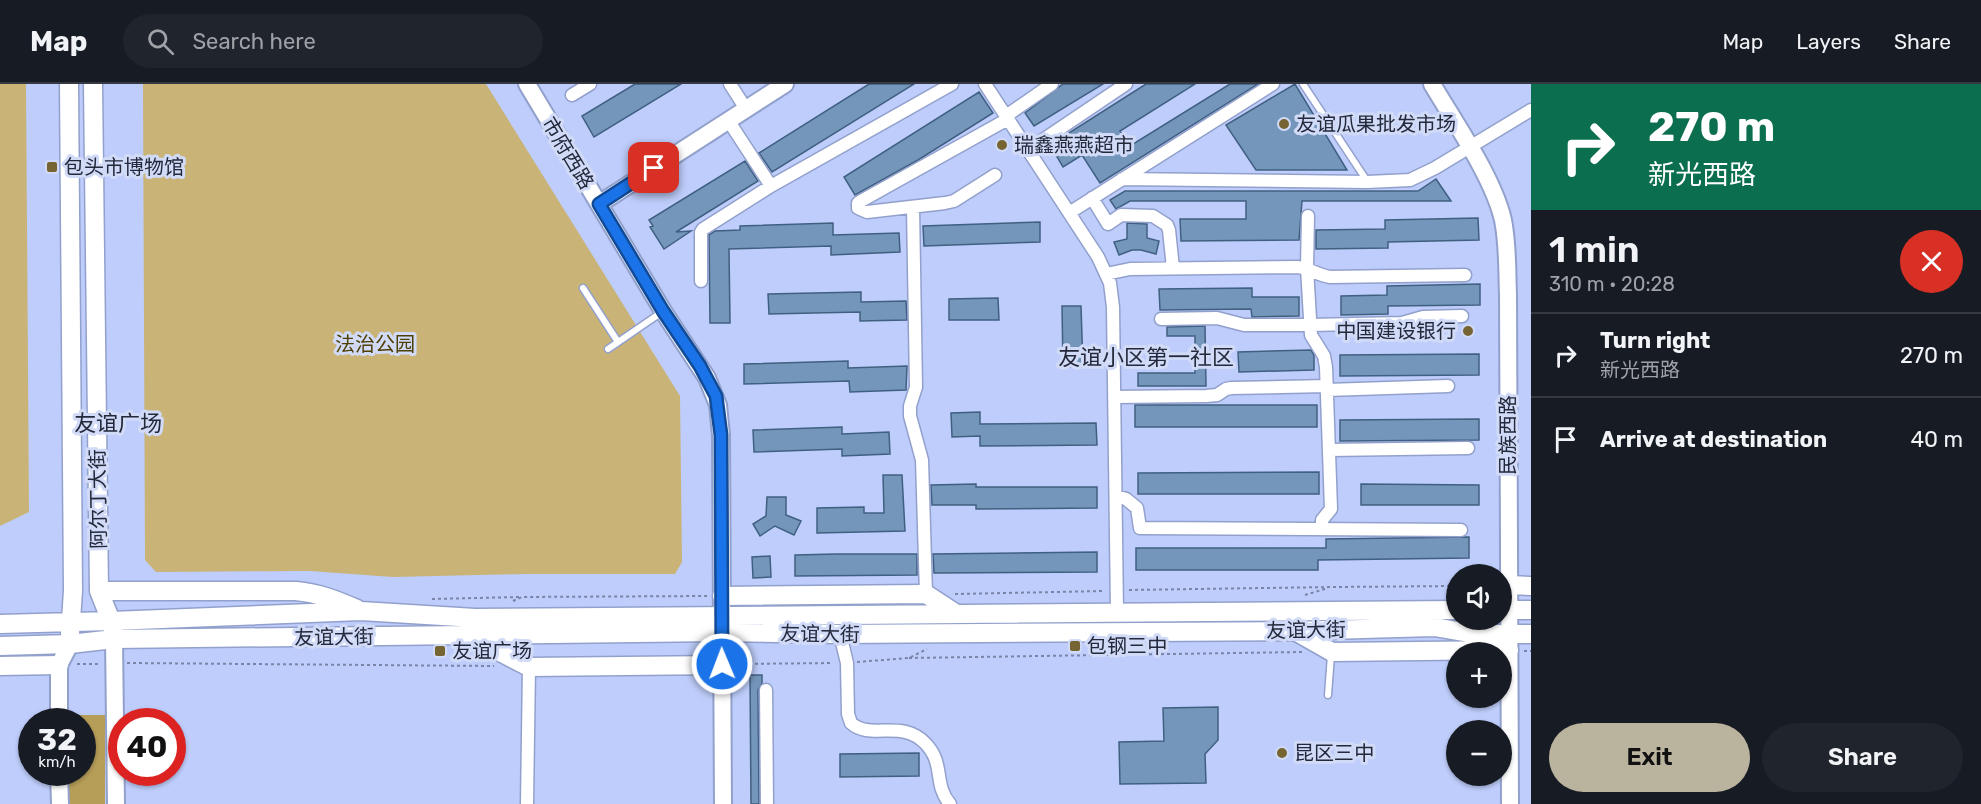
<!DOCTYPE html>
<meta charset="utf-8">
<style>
:root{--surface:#171b24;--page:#20242c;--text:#f1f3f6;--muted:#9ea1a6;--line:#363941;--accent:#bab39e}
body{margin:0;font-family:Rubik,"Noto Sans SC",sans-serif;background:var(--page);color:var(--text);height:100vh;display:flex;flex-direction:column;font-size:22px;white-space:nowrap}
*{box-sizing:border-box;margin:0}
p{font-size:20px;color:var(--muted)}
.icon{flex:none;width:33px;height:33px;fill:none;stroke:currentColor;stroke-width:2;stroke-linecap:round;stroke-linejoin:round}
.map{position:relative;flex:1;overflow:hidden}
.side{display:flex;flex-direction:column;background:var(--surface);width:450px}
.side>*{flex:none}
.banner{background:#0b6e4f;color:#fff;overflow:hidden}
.controls{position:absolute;left:1446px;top:480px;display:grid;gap:12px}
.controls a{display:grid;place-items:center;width:66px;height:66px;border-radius:50%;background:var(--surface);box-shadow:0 2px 4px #0004;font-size:30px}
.speed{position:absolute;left:18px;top:624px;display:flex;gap:12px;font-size:30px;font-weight:700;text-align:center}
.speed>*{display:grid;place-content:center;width:78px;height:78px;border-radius:50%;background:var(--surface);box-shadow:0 2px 4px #0004;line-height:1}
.speed small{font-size:15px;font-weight:400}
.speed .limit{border:9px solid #d22;background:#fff;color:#111}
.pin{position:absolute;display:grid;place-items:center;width:51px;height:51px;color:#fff;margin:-26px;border-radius:12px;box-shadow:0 3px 9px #0006}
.me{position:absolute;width:66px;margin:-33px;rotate:359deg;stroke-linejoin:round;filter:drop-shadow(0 0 4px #0008)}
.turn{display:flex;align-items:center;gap:21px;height:126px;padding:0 18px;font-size:27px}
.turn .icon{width:78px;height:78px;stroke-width:2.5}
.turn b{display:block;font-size:42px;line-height:51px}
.round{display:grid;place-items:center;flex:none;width:63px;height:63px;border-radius:32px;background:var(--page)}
.summary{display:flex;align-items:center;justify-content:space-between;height:102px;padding:0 18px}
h1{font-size:36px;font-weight:600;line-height:45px}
.primary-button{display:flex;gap:12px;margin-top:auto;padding:12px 18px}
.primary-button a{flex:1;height:69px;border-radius:36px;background:var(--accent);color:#111;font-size:24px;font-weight:600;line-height:69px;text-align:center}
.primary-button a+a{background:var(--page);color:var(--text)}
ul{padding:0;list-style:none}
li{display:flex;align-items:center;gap:18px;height:84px;padding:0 18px;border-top:2px solid var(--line)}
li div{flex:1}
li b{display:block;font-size:22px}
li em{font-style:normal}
header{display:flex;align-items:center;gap:36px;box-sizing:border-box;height:84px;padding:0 30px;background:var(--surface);border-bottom:2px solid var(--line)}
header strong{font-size:28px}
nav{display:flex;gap:33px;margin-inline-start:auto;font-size:21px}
.search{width:420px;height:54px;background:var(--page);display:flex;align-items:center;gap:15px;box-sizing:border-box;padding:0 21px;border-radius:33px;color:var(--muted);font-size:22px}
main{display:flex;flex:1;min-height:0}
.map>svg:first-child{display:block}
.green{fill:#c9b376}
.forest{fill:#b79e58}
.building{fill:#7496ba;stroke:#406081;stroke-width:1.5}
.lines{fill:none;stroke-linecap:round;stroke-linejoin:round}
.lane-casing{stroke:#92a0cc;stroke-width:9}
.street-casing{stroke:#92a0cc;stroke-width:15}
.secondary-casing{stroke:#92a0cc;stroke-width:20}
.primary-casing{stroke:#92a0cc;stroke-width:21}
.path{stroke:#7a84a6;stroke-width:2;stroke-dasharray:3 3;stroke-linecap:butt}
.lane{stroke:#fff;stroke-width:6}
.street{stroke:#fff;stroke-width:12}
.secondary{stroke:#fff;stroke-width:16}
.primary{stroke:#fff;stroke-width:18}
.route-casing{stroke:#114b97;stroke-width:15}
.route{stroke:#1a73e8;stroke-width:10}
.poi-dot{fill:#766432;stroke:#d1dbf7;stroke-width:2}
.labels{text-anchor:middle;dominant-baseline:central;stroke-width:6;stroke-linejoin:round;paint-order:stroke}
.poi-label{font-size:20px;fill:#23283a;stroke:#d1dbf7;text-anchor:start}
.street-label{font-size:20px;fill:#23283a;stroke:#d1dbf7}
.park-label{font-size:20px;fill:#503f03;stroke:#d1dbf7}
.quarter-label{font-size:22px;fill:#23283a;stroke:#d1dbf7}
</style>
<header>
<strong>Map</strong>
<div class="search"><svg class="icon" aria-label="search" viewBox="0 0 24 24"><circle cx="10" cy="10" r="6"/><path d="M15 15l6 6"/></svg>Search here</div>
<nav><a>Map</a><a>Layers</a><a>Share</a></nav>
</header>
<main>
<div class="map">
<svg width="1531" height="720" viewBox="0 0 1531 720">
<rect width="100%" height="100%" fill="#becdfb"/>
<!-- green -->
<path class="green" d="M0,0h26l3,428 -29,14z
M143,0h343l194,312 2,166 -7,12h-150l-132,3 -83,-6 -154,1 -11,-12z"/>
<!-- forest -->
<path class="forest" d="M66,631h39v89h-38v-31l15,-1v-50l-16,-1z"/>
<!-- building -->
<path class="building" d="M635,0h46l-87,53 -12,-21z
M869,0h45l-142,88 -13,-19z
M1063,0h40l-69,42 -9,-13z
M1146,0h49l-75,47 10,15 100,-62h28l-158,99 -18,-28 -19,12 -13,-22z
M1295,0l52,86h-91l-30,-45z
M979,8l14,21 -75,47 -63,35 -11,-18z
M745,77l13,20 -82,51 15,-1 -27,18 -14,-22 3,-1 -4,-6z
M1436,95l15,22h-149l-3,39 -118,1 -1,-22h66v-18h-116l-14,8 -6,-9 15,-9h293z
M1478,134l1,22 -91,2v6l-72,1v-19l69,-1v-9z
M1040,138v20l-116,4 -1,-20z
M833,139v12l66,-2 1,19 -69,3v-9l-102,3 1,74h-20l-1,-88 6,-4 25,-1v-4z
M1127,139l20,1v14l12,3 -3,13 -15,-4h-9l-13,5 -5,-13 13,-3z
M1480,200v21l-92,1v8l-47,1v-19l46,-1v-9z
M1252,204v9h47v19l-47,1 -1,-8 -91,1 -1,-21z
M861,208v10l45,-1 1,19 -47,1v-9l-91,2 -1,-20z
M998,214l1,22h-50v-21z
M1062,222h19l2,61h-20z
M1205,242l1,60h-68v-13h57v-37h-28v-9z
M1311,266l3,5v15l-75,2 -1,-20z
M1479,270v21l-139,1v-21z
M848,277v7l59,-2 -1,24 -56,2 -1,-11 -105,3v-20z
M1135,321h182v22h-182z
M980,328v12l116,-1 1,22 -117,1v-10l-28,1 -1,-24z
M1479,335v21l-139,1v-21z
M842,343v7l47,-2 1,22 -48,2v-7l-88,3 -1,-22z
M1319,388v22h-181v-21z
M883,391h19l3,56 -88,2v-25l47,-1v6h20z
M976,400v3h121v21l-121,1v-4h-44l-1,-20z
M1361,400l118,1v20h-118z
M767,413h19v18l15,6 -7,14 -19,-9 -15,10 -7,-12 13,-8z
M1469,453v21l-151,2v10h-182v-22h190v-9z
M1097,468v20l-163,1 -1,-19z
M837,470h80v21l-122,1v-21z
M770,472l1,21 -18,1 -1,-21z
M750,591h12v8l-4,7 1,114h-8z
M1218,623v33l-13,14 1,29 -86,1 -1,-42 45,-1 -1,-33z
M919,669v23l-79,1v-23z"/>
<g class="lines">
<!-- lane casing -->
<g class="lane-casing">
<path id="lane" d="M1303,0l64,97
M583,204l35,54
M608,265l54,-37
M1328,611l3,-40"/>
</g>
<!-- street casing -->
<g class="street-casing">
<path id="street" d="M730,0l16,25
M985,0l113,173 12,26 3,24 4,305
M572,11l18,-11
M1006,32l46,-32
M728,36l43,66
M1028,66l98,-66
M995,91l-41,26 -9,2 -78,9 -9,-4v-5l3,-2 147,-82
M1122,95l245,3 43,-2 25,-12 96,-58
M1092,114l16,26 13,-9 32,1 14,9 2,5 4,38
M913,123l3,180 -6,19v10l12,44 4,134
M1069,129l204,-129
M1308,132l-1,52 4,67 13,21 2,11 5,142 -9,11v9
M1106,190l24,-5 167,-2c12,1 21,8 33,10l135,-2
M701,197v-49l2,-3 68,-43 181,-102
M1161,235l56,-1 27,7h66l92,-2 21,-6 39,-1
M1327,306l121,-4
M1114,313l92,-1 11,-1 9,-6 5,-1 96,-2
M1329,366l139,-2
M1116,412l10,3 11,9 3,20 321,2
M840,550l7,29 1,51 3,9c20,18 51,-5 75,21 19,20 7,40 24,60
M766,606l1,114
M527,720l2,-137"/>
</g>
<!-- secondary casing -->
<g class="secondary-casing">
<path id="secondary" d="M527,0l136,227 44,67 11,27 3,30 2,369
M1432,0c23,39 61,93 71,136 5,25 4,50 5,75l2,509
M599,120l186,-120
M114,555l2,165
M59,638v-57l11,-21
M59,688l1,32"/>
</g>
<!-- primary casing -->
<g class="primary-casing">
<path id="primary" d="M69,0l4,507 -3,43
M93,0l6,507 12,30 2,10
M1509,501l22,1
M99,507h197c23,2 40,9 61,18
M722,512l204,-2 29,19
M1502,526h29
M0,540l111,-3 250,-10 114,7 981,-8
M1295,547l37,21 177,-2
M473,554l56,29 193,-2
M0,562l70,-2 44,-5 608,-7 118,2 453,-3 141,-4 41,7h56
M0,582l59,-1"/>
</g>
<!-- path -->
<path class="path" d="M1333,503l123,-1
M1129,506l204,-3
M955,510l150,-3
M1305,511l23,-7
M432,515l87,-2
M513,517l9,-4 185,-1
M1524,567h7
M909,574l393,-6
M857,578l52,-4 18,-9
M127,579l367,3
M77,580h24
M737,580l96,-1"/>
<!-- lane -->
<use href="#lane" class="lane"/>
<!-- street -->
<use href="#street" class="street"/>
<!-- secondary -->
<use href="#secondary" class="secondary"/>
<!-- primary -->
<use href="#primary" class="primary"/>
</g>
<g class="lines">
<!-- route casing -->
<g class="route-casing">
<path id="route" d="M654,84l-55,36 64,107 37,55 16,30 5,39 1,229"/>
</g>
<!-- route -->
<use href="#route" class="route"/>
</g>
<!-- markers -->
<g class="poi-dot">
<circle cx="1284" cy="40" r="6"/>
<circle cx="1002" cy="61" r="6"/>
<rect x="46" y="77" width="12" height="12" rx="3"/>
<circle cx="1468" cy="247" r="6"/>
<rect x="1069" y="556" width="12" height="12" rx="3"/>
<rect x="434" y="561" width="12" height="12" rx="3"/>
<circle cx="1282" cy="669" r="6"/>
</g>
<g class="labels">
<!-- poi labels -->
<g class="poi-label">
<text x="1296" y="40">友谊瓜果批发市场</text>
<text x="1014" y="61">瑞鑫燕燕超市</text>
<text x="64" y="83">包头市博物馆</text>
<text x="1456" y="247" text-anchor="end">中国建设银行</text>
<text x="1087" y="562">包钢三中</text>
<text x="452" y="567">友谊广场</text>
<text x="1294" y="669">昆区三中</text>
</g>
<!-- street labels -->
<g class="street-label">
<text transform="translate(568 69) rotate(59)">市府西路</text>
<text transform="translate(1508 351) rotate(-90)">民族西路</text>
<text transform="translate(98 415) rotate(-91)">阿尔丁大街</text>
<text transform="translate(1306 546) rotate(-1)">友谊大街</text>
<text transform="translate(820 550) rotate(1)">友谊大街</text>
<text transform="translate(334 553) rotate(-1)">友谊大街</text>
</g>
<!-- park labels -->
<g class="park-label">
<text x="375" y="260">法治公园</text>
</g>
<!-- quarter labels -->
<g class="quarter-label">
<text x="1146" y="273">友谊小区第一社区</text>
<text x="118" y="339">友谊广场</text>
</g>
</g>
</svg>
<div class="controls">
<a><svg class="icon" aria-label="sound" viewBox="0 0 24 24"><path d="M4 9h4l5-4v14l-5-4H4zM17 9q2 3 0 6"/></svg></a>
<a>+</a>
<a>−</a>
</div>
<div class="speed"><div>32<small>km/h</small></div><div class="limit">40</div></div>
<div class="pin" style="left:654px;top:84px;background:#d93025"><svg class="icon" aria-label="arrive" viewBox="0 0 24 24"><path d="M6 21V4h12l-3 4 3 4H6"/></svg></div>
<svg class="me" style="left:722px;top:580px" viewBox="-20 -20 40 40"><circle r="17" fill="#1a73e8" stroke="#fff" stroke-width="3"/><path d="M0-11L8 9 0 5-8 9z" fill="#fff"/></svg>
</div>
<section class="side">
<div class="banner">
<div class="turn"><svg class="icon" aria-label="right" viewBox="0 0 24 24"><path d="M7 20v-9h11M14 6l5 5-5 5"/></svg><div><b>270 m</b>新光西路</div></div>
</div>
<div class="summary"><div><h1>1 min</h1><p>310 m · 20:28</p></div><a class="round" style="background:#d93025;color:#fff"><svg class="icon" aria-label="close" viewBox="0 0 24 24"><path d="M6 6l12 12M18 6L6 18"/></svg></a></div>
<ul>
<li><svg class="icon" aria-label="right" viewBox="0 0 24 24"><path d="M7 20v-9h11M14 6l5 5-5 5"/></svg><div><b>Turn right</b><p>新光西路</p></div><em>270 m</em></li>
<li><svg class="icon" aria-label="arrive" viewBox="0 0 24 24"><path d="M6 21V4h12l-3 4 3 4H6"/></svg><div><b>Arrive at destination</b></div><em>40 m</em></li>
</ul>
<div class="primary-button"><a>Exit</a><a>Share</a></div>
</section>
</main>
